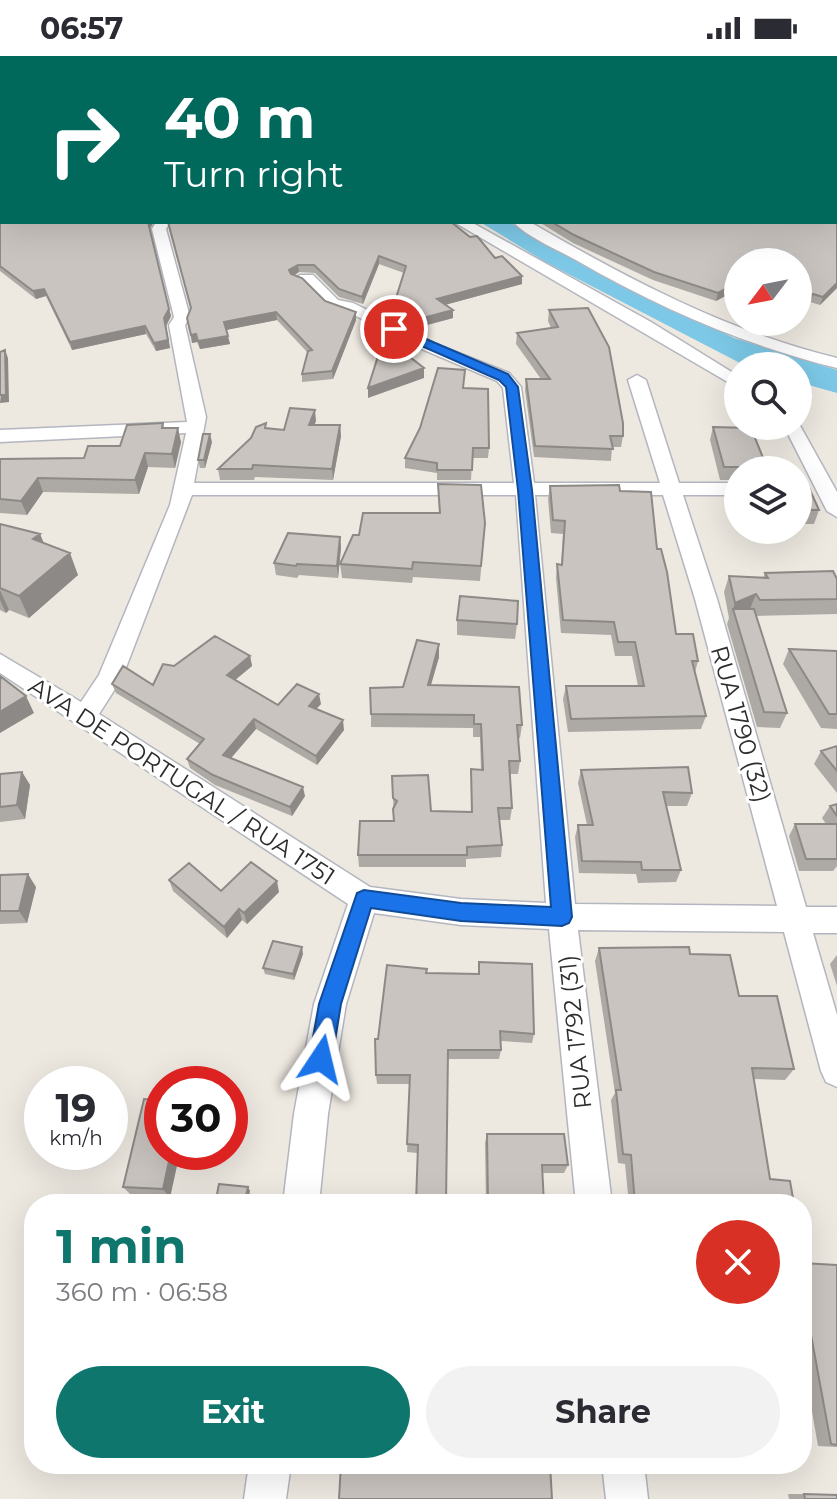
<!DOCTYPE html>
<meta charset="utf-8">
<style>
:root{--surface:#fff;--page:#f2f2f3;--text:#2b2b33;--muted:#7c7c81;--accent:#0f766e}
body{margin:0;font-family:Montserrat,sans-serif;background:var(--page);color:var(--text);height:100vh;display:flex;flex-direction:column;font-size:30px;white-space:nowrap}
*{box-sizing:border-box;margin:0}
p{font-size:26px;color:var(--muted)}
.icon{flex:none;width:44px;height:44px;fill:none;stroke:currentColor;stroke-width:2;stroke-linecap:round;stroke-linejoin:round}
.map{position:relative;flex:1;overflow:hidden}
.panel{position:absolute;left:24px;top:1138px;width:788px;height:280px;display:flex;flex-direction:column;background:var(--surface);border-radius:32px;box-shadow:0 8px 32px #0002}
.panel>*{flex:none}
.hud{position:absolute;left:0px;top:0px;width:838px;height:168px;box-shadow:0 8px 32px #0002;background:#00695c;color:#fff;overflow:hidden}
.needle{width:52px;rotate:238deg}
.controls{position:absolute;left:724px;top:192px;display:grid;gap:16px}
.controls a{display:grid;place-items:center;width:88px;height:88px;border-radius:50%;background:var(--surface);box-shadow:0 8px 32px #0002;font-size:40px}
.speed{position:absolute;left:24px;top:1010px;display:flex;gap:16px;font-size:40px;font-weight:700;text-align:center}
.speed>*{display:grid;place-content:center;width:104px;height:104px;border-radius:50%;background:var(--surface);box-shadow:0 8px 32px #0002;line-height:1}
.speed small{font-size:20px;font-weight:400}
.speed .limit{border:12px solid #d22;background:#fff;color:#111}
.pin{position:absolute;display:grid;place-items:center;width:68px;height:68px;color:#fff;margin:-34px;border:4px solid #fff;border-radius:50%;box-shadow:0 2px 8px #0007}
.me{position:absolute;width:88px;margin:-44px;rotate:10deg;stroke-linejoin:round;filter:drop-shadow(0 0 6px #0008)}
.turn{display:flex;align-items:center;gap:28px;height:168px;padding:0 32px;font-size:36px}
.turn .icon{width:104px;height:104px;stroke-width:2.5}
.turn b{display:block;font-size:56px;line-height:68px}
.round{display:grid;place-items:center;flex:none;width:84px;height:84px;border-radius:42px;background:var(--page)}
.overview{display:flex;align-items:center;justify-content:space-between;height:136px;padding:0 32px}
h1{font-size:48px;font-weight:700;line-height:60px;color:var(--accent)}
.primary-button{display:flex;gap:16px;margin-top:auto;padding:16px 32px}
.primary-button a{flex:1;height:92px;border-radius:48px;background:var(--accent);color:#fff;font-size:32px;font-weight:700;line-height:92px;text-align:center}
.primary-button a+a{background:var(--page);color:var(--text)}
.status{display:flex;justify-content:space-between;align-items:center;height:56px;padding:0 40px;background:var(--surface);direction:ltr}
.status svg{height:22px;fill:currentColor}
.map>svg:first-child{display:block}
.water{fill:#7cc8e6}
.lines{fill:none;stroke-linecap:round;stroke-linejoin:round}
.minor-casing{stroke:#b4b6bf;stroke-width:3}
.minor{fill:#fff;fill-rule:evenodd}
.wall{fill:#ada9a4}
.shaded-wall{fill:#8d8986}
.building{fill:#c9c4bf;stroke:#8d8986;stroke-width:2}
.route{fill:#1a73e8;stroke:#114b97;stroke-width:2}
.labels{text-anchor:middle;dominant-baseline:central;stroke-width:6;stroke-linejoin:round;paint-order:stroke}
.street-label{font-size:24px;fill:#2d2d2d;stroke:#fff}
</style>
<div class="status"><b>06:57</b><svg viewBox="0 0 49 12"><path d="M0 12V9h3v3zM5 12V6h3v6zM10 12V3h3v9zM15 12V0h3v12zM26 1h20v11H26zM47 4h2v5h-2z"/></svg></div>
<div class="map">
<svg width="837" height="1443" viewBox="0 0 837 1443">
<rect width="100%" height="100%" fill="#ede8e0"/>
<!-- water -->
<path class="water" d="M480,166h29l67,39 158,77 103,32v23l-39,-11v-16h-48l-10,-3 -193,-100z"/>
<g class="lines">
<!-- minor casing -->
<g class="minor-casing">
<path id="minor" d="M202,0h12l1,2h-12z
M252,0h12l1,2h-12z
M156,166h14l-4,7 24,88 -5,8 21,92 -12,66h320l-11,-95 -6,-7 -73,-31 -80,-40 -16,-3 -24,-24 -11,-4 7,-4h13l25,25 15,3 83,41 73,29 12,14 13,96h126l-32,-103 9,-5 9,5 33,103h59v12h-55l34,104 89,308h31v26h-24l24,82v72l-11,-5 -5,-11 -37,-139 -206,-2 34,274h-36l-27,-275 -88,-4 -87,-12 -28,91 -18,110 -9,90h-36l11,-90 20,-110 34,-100 -348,-231v-19l81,48 18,-27 71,-170 16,-72 -186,9v-12l187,-8 -18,-97 5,-8 -22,-88zM192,439h324l30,408 -85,-4 -91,-12 -271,-173 23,-36zM535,439h128l32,104 82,307 -202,-2z
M454,166h17l180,100 87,54v12z
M513,166h17c98,57 196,109 307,136v10c-93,-23 -178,-60 -261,-108 -20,-11 -47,-22 -63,-38z
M798,366l39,70v25l-10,-6 -43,-85h14z
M249,1408h42l-5,35h-42z
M602,1408h42l4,35h-42z"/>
</g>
<!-- minor -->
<use href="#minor" class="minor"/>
</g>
<!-- wall -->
<path class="wall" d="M0,0h193v2h-191l147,171 22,87 -5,10 4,22 -14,3 -10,-17 -74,16 -26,-54 -10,3 -36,-28z
M837,45v187l-17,17 -10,-3 -7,9 -5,-1v-48h-60v34l-9,-2 -13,7 -63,-21 -80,-37 -34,-21h297z
M169,173l326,29 27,18v8l-77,21 8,5v8l-41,11 -20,-10v-8l12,-38 -25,-9 -16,40 -24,-7 -24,-24 -16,-1 -5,3 31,26 31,11v8l-23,59 -31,3v-8l6,-21 -31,-33 -51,10 4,14 -30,5 -3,-7 -5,1 -5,-25 4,-9z
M549,254l74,126 -2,11h-9l-1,14 -77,-4 -9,-67 1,-11h15l-25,-35 1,-11 34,-5 -3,-7z
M464,332l25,60 -1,10h-16l-1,22h-34v-7l-32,-5v-10z
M316,365l-2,4h26l1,11 -8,44 -78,-3 -1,3h-34l-2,-11 66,-39z
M163,367l1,5 17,14 -6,26 -27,-1 -9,27 -96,-2 -16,23 -27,-2v-54l84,-1 36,-12z
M713,371l55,43h-30v10h-18l-10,-40z
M212,386l-7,26h-5l-2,-8z
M438,428l47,39 -5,58 -67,-4 -1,6 -70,-5 -2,-14 19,-29 80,-22z
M729,428h9v22l-11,-1 -2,-7z
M550,430l70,5 37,58 19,85 22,27 -3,11 11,44 -5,13 -133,3 -5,-33 3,-13h72l-6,-30h-17l-4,-21 -50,-2 -5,-55 1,-14 4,1 2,-31 -12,-1 -3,-34z
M798,433l21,21 -5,14h-16z
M0,468l40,10 4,10 34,31 -49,43 -20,-8 -3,3 -6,-3z
M340,481l1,11 -3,30 -39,-3 -2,3 -21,-3 -2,-12z
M765,517l72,6v35l-81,2 31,97 -7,15 -23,-1 -30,-103 2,-6 -5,-26 5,-16 34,2z
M457,564l60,4 -2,15 -58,-4z
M439,588v13l-8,28 91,40 -2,13h-2l2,23 -2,13h-8l2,34 -2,12h-11l3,25 -1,12 -35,2v8h-107l-1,-12 36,-34 -2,-45 39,35 40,1v-43l10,1 -1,-33h-7v-9l-102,-1v-13l32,-27z
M789,593l48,2v78l-16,-1 -38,-64z
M250,600l2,10 -17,14 43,25 43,-1 -5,5 28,21 -27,35 -61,-36 -25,29 74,38 -13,20 -77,-31 -25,-17 -3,-9 13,-15 -84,-51 -4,-9 41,1 21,-19z
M837,690v47l-23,-29 7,-13z
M581,714l111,23 -5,13h-21l15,64 -5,12 -38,1 -2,-9 -57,-1 -4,-36 3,-12h9l-9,-42z
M22,716l8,13 -5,34 -25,3v-48z
M837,748v62l-4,5h-34l-10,-35 6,-12h31l-4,-6 8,-12z
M0,819l36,12 -9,36 -27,1z
M169,824l52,11 58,1 -32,32 -5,-4 -15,18 -54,-47z
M599,892l91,6 49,42 55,73 -9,11 -31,-1 16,100 24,25h-165l-4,-40 -7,-1 -7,-63 4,-7 -20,-132z
M303,898l-9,26 -29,-6 -2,-6z
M837,899v31l-7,-22z
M479,906l55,72 -2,9 -31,-2v9l-2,9h-51l-31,94 -10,-1 3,-68h-33l-1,-9 2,-36 48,-66 52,1z
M162,1045l8,97 -39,-3 -8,-8z
M487,1078l81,31 -4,8h-22l2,31h-58l-1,-61z
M802,1207l35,2v182l-19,-1 -16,-92z
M788,1438h16l33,5h-48z"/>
<!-- shaded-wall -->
<path class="shaded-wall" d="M148,166h6l-5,8z
M379,200v8l-16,40 -1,-7z
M298,209l1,7 -9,6 -1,-8z
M522,220v8l-85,23v-8z
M837,227v5l-17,17 3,-8z
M731,230l-2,8 -13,7 2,-8z
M44,233l2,7 -10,3 -3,-8z
M813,238l-3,8 -7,9 2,-8z
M169,253l2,7 -5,10 4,22 -14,3 -2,-8z
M453,254v8l-41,11v-8z
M276,256l1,8 -51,10 -2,-8z
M356,256v8l-23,59 -1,-8z
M145,270l1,8 -74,16 -2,-8z
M196,278l1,8 -5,1 -1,-8z
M228,280l2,8 -30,5 -2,-8z
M5,294l3,8 1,44 -9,1z
M424,312v10l-56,20v-10z
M315,354l1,11 -6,15 -1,-11z
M340,369l1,11 -8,44 -1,-11z
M178,372l3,14 -6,26 -3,-14z
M210,378l2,8 -7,26 -1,-8z
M145,397l3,14 -9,27 -4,-14z
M38,422l5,14 -16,23 -6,-14z
M40,478l9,22 -16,-17z
M340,481l1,11 -3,30 -1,-12z
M70,497l8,22 -49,43 -10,-22z
M0,534l9,20 -3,3 -6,-13z
M756,538l-6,15h-17l-4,10 6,-16z
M439,588v13l-12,41 1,-13z
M250,600l2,10 -23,19 -2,-10z
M319,638l2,10 -11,11 -1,-9z
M26,640l8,17 -34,20v-21z
M254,663l2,10 -31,36 -2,-10z
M343,664l1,10 -27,35 -1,-9z
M22,716l8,13 -5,34 -8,-14z
M303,731l2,9 -13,20 -2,-9z
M28,818l8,13 -9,36 -8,-12z
M277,825l2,11 -32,32 -3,-11z
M239,853l3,11 -15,18 -3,-11z
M302,891l1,7 -9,26 -1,-6z
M171,1096h9l-10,46 -7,-9z
M248,1131l2,4 -2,13h-4z"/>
<!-- building -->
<path class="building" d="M0,0h191l-4,2h-185v164h146l21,87 -5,9 4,22 -14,3 -9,-17 -75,16 -26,-53 -11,2 -33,-25z
M276,0h561v10h-1v-8h-562l3,-1z
M836,15l1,3 -1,19z
M837,45v182l-14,14 -10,-3 -8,9 -7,-1v-40h-60v26l-7,-2 -13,7 -64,-21 -80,-37 -22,-13h284z
M168,166h283l19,15 7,-1 18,22 7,-2 20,20 -85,23 16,11 -41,11 -20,-10 14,-45 -27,-10 -17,41 -23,-8 -25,-24h-16l-9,5 2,4 11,4 23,23 31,11 -24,59 -30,3 6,-23 4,-1 -36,-38 -52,10 4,14 -30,5 -2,-7 -5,1 -4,-17 4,-10z
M588,252l21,39 14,76v13h-13l3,13 -78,-3 -9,-67h24l-33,-46 41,-6 -9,-17z
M384,281l40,31 -56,20z
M5,294l1,45h-6v-43z
M438,312l27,2 -2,18 25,1 1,59h-16l-1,22h-35v-7l-32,-5 15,-30z
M290,352l25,2 -6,15h31l-8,44 -79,-4 -1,4h-34l33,-31 5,-11 10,-4 -1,5 19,2z
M163,367l-1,5h16l-6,26 -27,-1 -10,27 -97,-2 -17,23 -21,-2v-40l84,-1 4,-12h32l7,-21z
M713,371l38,1 17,42h-23l-3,-3h-18z
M203,378h7l-6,26h-6z
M438,428l43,1 4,38 -4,43 -68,-4 -1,7 -72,-5 13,-29h6l4,-22h77z
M729,428h9v8h-7z
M619,429l1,6 31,1 6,57h4l6,23 9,62h17l5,27h-6l14,55 -135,3 -5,-33h78l-9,-44h-17l-4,-20 -51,-2 -6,-56 5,1 3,-44 -12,-1 -3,-34z
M809,432l10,22h-21v-21z
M0,468l40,10 -7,5 37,14 -51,43 -19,-8z
M288,477l52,4 -3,29 -40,-2 -1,2 -22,-3z
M833,515l4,8v20l-77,1 -4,-6 -21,9 -6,-27 39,2 -3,-5z
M460,540l58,5 -1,23 -60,-4z
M733,553h21l33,104 -23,-1z
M215,580l35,20 -23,19 51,30 19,-21 22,10 -10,12 34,14 -27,36 -62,-37 -31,36 80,32 -13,20 -77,-32 -26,-16 17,-20 -92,-55 11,-18 30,19 10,-21 11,2z
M417,584l22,4 -11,41 91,2 3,38h-5l3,36h-11l3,47h-14l4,37 -35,2v8h-109l2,-34h34l-1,-12 4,-8 -4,-3 -1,-22 36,-1 3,36 41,1 -1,-43 12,1 -2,-46h-7v-9l-103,-1 -1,-26 33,-1z
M789,593l48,2v63h-8z
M0,620l26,20 -26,16z
M837,690v25l-16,-20z
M688,711l4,26 -29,-1 18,78h-39l-1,-8 -59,-1 -4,-36h15l-12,-55z
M22,716l-5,33 -17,2v-33z
M837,748v12l-7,-10z
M795,768h42v35h-31z
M251,806l26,19 -33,32 -5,-4 -15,18 -55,-47 20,-17 32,28z
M28,818l-9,37h-19v-36z
M273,885l29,6 -9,27 -30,-6z
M689,891l1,7 40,1 9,41h38l17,73 -42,-1 18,111 20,2 4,23h-159l-4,-49 -8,-1 -7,-64h5l-22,-142z
M479,906l53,2 2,70 -34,-3 1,19h-53l-2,154h-30l2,-59 -11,-1 3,-69h-34l-1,-36h3l9,-74 40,4 -1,4 53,1z
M144,1043l18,2v51h9l-8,37 -40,-2z
M487,1078h77l4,31h-26l2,39h-56z
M219,1128l29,3 -4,17h-29z
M802,1207l35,2v180l-6,-1 -29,-158z
M341,1408h209l2,35h-213z
M804,1438l33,1v4h-32z"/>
<!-- route -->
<path class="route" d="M390,271h8l110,47 10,13 14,103 40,427 -3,6 -7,3 -101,-5 -90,-13 -30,96 -9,55 -3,8 -8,3 -8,-3 -4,-8 10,-55 38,-111 7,-3 97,13 90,4 -33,-417 -12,-103 -7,-7 -109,-48z"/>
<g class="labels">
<!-- street labels -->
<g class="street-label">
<text transform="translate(741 668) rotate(74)">RUA 1790 (32)</text>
<text transform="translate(182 725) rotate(33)">AVA DE PORTUGAL / RUA 1751</text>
<text transform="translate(575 976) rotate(-96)">RUA 1792 (31)</text>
</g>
</g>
</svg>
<div class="controls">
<a><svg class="needle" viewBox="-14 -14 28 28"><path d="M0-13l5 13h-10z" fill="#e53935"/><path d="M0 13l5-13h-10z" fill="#7c7c81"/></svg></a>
<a><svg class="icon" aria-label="search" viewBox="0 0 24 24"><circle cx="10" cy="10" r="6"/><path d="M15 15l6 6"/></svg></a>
<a><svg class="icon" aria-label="layers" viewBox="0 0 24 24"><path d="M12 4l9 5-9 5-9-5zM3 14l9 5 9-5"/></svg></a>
</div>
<div class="speed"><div>19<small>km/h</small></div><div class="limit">30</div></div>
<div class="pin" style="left:394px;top:273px;background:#d93025"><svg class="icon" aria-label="arrive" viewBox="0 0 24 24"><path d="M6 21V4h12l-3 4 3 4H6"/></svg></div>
<svg class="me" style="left:321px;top:1003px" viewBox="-20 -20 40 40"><path d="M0-17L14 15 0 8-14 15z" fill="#1a73e8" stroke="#fff" stroke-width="4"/></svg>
<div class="hud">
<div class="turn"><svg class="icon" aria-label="right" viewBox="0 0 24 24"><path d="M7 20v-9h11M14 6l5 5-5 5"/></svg><div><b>40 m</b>Turn right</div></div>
</div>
<section class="panel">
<div class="overview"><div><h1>1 min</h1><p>360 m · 06:58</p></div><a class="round" style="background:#d93025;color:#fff"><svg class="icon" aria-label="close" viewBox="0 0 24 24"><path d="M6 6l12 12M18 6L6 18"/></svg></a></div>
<div class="primary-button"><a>Exit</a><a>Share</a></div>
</section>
</div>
